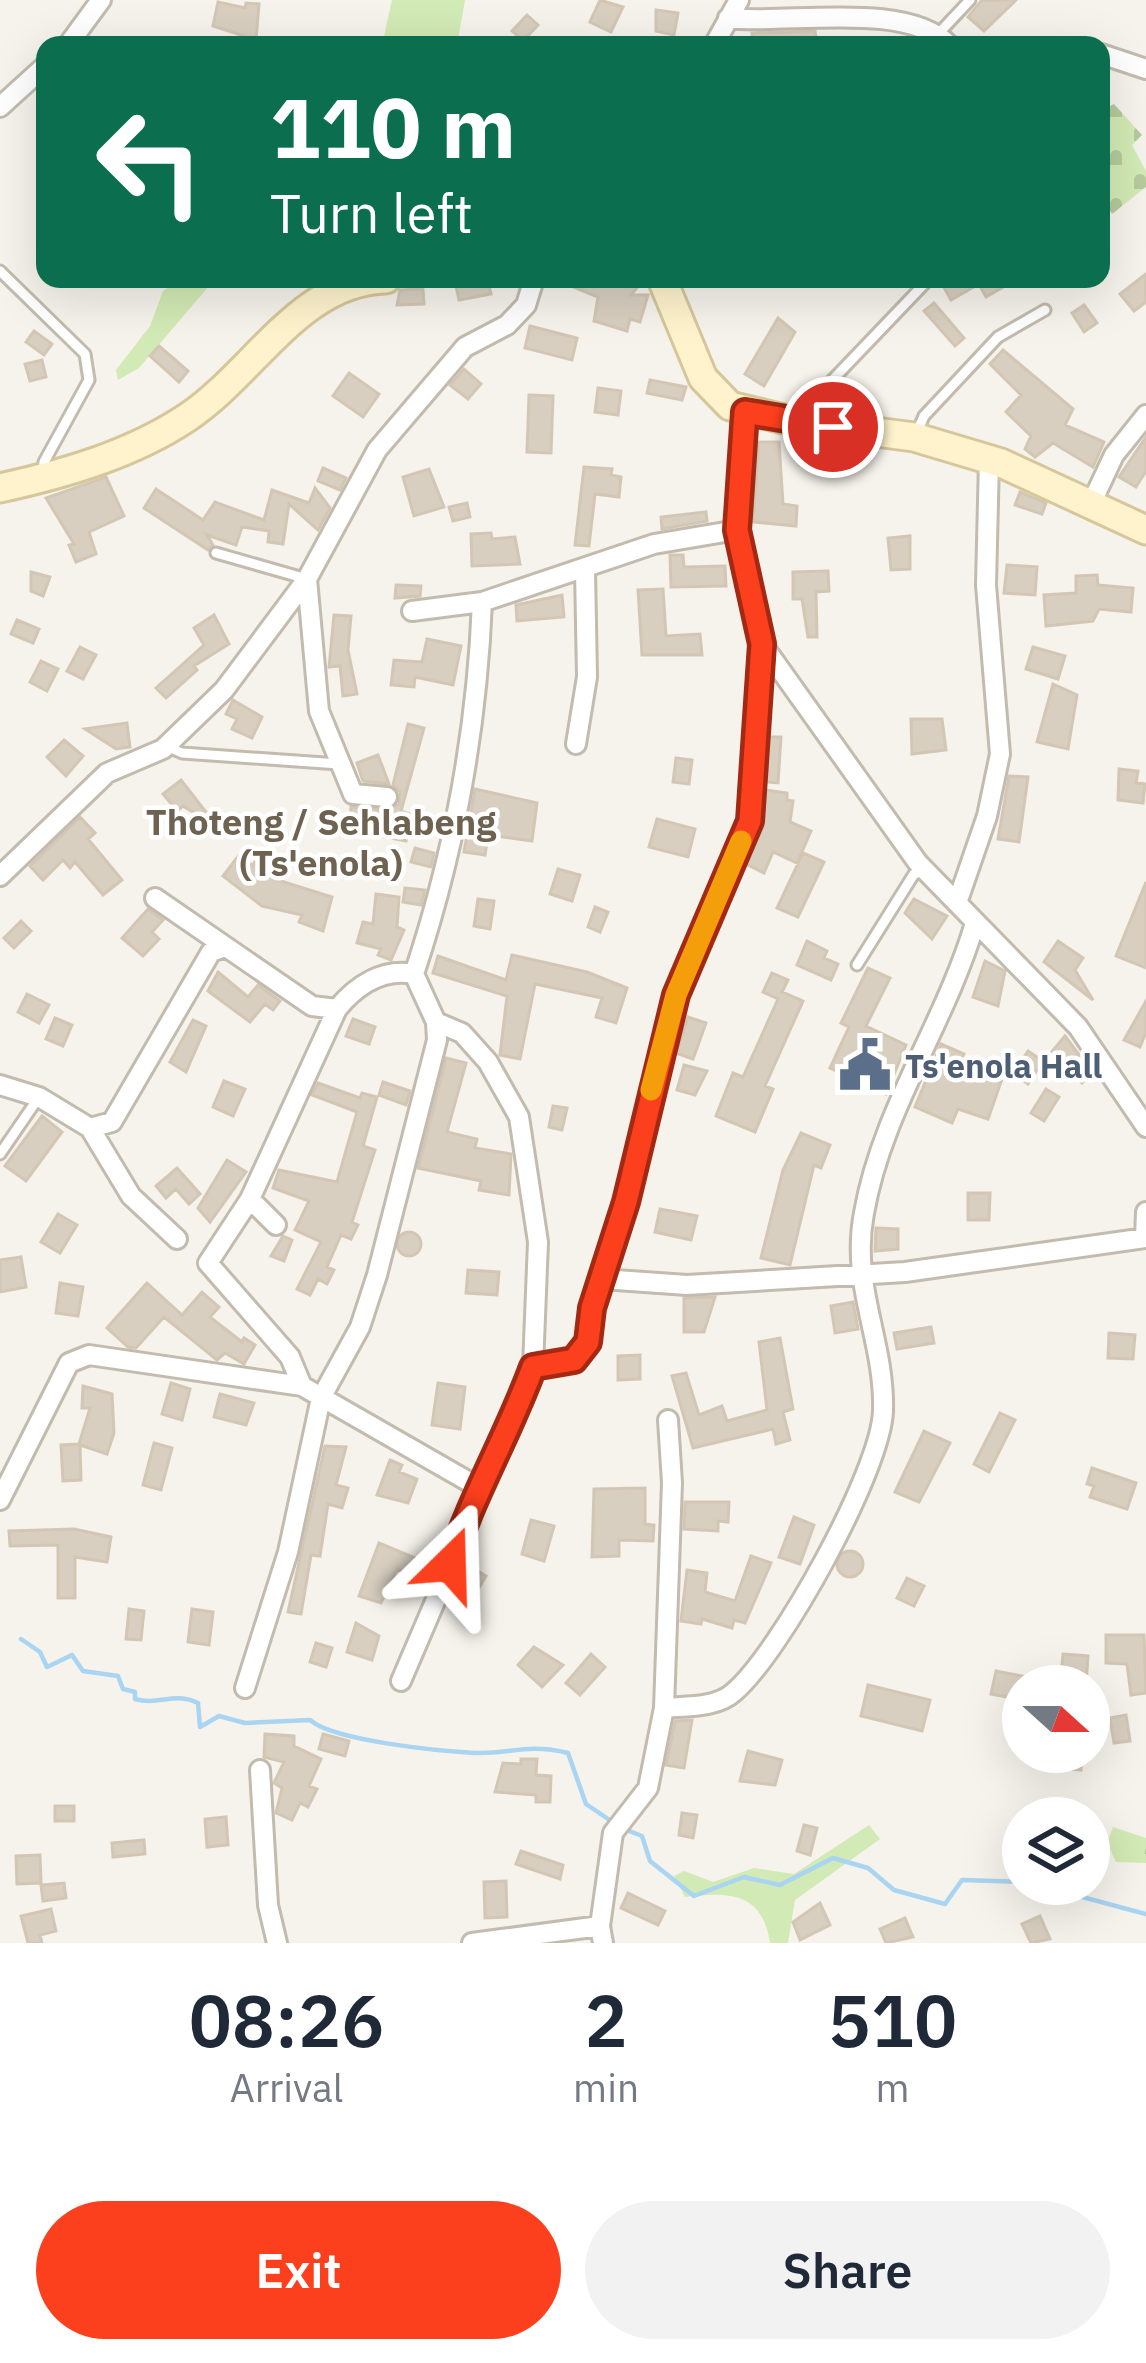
<!DOCTYPE html>
<style>
:root{--surface:#fff;--page:#f2f2f3;--text:#1f2937;--muted:#747a83;--accent:#fc3f1d}
body{margin:0;font-family:"IBM Plex Sans",sans-serif;background:var(--page);color:var(--text);height:100vh;display:flex;flex-direction:column;font-size:45px;white-space:nowrap}
*{box-sizing:border-box;margin:0}
p{font-size:39px;color:var(--muted)}
.icon{flex:none;width:66px;height:66px;fill:none;stroke:currentColor;stroke-width:2;stroke-linecap:round;stroke-linejoin:round}
.map{position:relative;height:1943px;overflow:hidden}
.details{display:flex;flex-direction:column;background:var(--surface);flex:1}
.details>*{flex:none}
.top-card{position:absolute;left:36px;top:36px;width:1074px;height:252px;border-radius:24px;box-shadow:0 12px 48px #0002;background:#0b6e4f;color:#fff;overflow:hidden}
.needle{width:78px;rotate:111deg}
.buttons{position:absolute;left:1002px;top:1665px;display:grid;gap:24px}
.buttons a{display:grid;place-items:center;width:108px;height:108px;border-radius:50%;background:var(--surface);box-shadow:0 12px 48px #0002;font-size:60px}
.pin{position:absolute;display:grid;place-items:center;width:102px;height:102px;color:#fff;margin:-51px;border:6px solid #fff;border-radius:50%;box-shadow:0 3px 12px #0007}
.me{position:absolute;width:132px;margin:-66px;rotate:22deg;stroke-linejoin:round;filter:drop-shadow(0 0 9px #0008)}
.turn{display:flex;align-items:center;gap:42px;height:252px;padding:0 36px;font-size:54px}
.turn .icon{width:156px;height:156px;stroke-width:2.5}
.turn b{display:block;font-size:84px;line-height:102px}
.eta{display:flex;justify-content:space-evenly;align-items:center;height:204px;text-align:center}
.eta b{font-size:72px;font-weight:600;line-height:84px}
.action{display:flex;gap:24px;margin-top:auto;padding:24px 36px}
.action a{flex:1;height:138px;border-radius:72px;background:var(--accent);color:#fff;font-size:48px;font-weight:600;line-height:138px;text-align:center}
.action a+a{background:var(--page);color:var(--text)}
.map>svg:first-child{display:block}
.green{fill:#d2eab5}
.forest{fill:url(#forest-crowns)}
.cemetery{fill:url(#cemetery-stones)}
.lines{fill:none;stroke-linecap:round;stroke-linejoin:round}
.stream{stroke:#a9d4f2;stroke-width:4.5}
.building{fill:#d8cfc1;stroke:#d3c7b4;stroke-width:3}
.lane-casing{stroke:#c2bbae;stroke-width:15}
.street-casing{stroke:#c2bbae;stroke-width:24}
.secondary-casing{stroke:#d6c79b;stroke-width:33}
.lane{stroke:#fff;stroke-width:9}
.street{stroke:#fff;stroke-width:18}
.secondary{stroke:#fff3cd;stroke-width:27}
.route-casing{stroke:#a42913;stroke-width:30}
.route{stroke:#fc3f1d;stroke-width:21}
.slow{stroke:#f59e0b;stroke-width:21}
.labels{text-anchor:middle;dominant-baseline:central;stroke-width:9;stroke-linejoin:round;paint-order:stroke}
.service-label{font-size:33px;font-weight:bold;fill:#4e5e75;stroke:#fff;text-anchor:start}
.neighbourhood-label{font-size:36px;font-weight:bold;fill:#6e6250;stroke:#fff}
</style>
<div class="map">
<svg width="1146" height="1943" viewBox="0 0 1146 1943">
<defs>
<pattern id="forest-crowns" width="20" height="18" patternUnits="userSpaceOnUse" patternTransform="scale(3)"><rect width="20" height="18" fill="#d2eab5"/><path d="M2 6a3 3 0 1 1 6 0M12 15a3 3 0 1 1 6 0" fill="none" stroke="#b6ca9c"/></pattern>
<pattern id="cemetery-stones" width="16" height="16" patternUnits="userSpaceOnUse" patternTransform="scale(3)"><rect width="16" height="16" fill="#d2eab5"/><path d="M2 7V4a2 2 0 0 1 4 0v3zM10 15v-3a2 2 0 0 1 4 0v3z" fill="#b6ca9c"/></pattern>
</defs>
<rect width="100%" height="100%" fill="#f6f3ec"/>
<!-- green -->
<path class="green" d="M392,0h73l-8,45h-75z
M179,279h36l-76,89 -21,12 -2,-10 34,-44 13,-35z
M869,1825l11,14 -85,61 -7,43h-18c-8,-52 -42,-51 -85,-46l-11,-21 10,-5 29,11 41,-14 40,6z"/>
<!-- forest -->
<path class="forest" d="M1113,1827l33,11v25l-30,-1 -9,-19z"/>
<!-- cemetery -->
<path class="cemetery" d="M1114,104l28,31 -10,10 14,26v16l-34,27 -11,-19v-85z"/>
<g class="lines">
<!-- stream -->
<path class="stream" d="M21,1639l19,13 7,15 25,-12 11,16 35,5 5,13 12,3v7c24,7 39,-8 63,4l2,24 19,-11 26,7 65,-3c24,21 130,31 165,33 37,1 52,-10 93,0l18,51 28,19
M624,1829l18,7 8,25 44,35 50,-19 36,8 53,-27 35,10 26,22 51,14 17,-24 61,2
M1034,1884l112,30"/>
</g>
<!-- building -->
<path class="building" d="M600,0l23,7 -12,25 -21,-10z
M982,0h34l-32,31 -16,-14z
M218,2l27,6 1,-5 13,1 -3,36 -43,-14z
M656,10l22,3 -4,22 -18,-4z
M527,15l11,10 -15,16 -11,-10z
M815,31l2,14h-64l-1,-12z
M1146,274v28l-12,9 -14,-17z
M554,279h90l-13,16h17l-8,27 -10,-3 -3,12 -33,-10 4,-24z
M949,279h68l-31,18 -7,-13 -28,16 -9,-16z
M488,280l3,14 -32,6 -3,-14z
M423,289l1,15 -27,1 3,-15z
M934,303l30,35 -9,8 -31,-35z
M1084,305l13,18 -13,9 -12,-19z
M778,318l17,14 -31,54 -19,-12z
M530,326l47,12 -5,22 -47,-12z
M34,331l18,13 -8,11 -18,-13z
M159,346l29,25 -9,11 -29,-26z
M1003,350l70,59 -8,16 39,17 -11,25 -40,-24 -18,14 -10,-8 6,-13 -25,-24 15,-17 -31,-31z
M42,360l4,17 -16,4 -5,-17z
M464,369l17,15 -13,15 -18,-14z
M349,373l30,21 -16,23 -30,-21z
M650,380l36,7 -4,13 -35,-7z
M598,388l23,3 -3,24 -23,-3z
M529,395l24,1 -2,57 -24,-1z
M1146,437v34l-10,16 -17,-10z
M759,442h20l4,62 14,2 -1,20 -43,-4z
M584,467l28,2 -1,6 10,2 -2,20 -24,-3 -6,52 -14,-1z
M323,468l23,10 -6,12 -22,-9z
M429,469l15,38 -30,9 -11,-39z
M106,477l18,39 -35,16 7,22 -20,8 -7,-17 5,-1 -28,-46z
M315,488l15,20 -12,22 -29,-26 -6,40 -15,-2 1,-11 -27,-4 -6,18 -29,-10 6,10 -5,5 -64,-42 12,-19 47,31 12,-18 49,18 8,-30 37,13z
M1020,492l26,11 -4,11 -27,-9z
M467,503l3,14 -17,4 -4,-14z
M706,512l1,9 -45,8 -1,-12z
M491,533l1,6 23,-2 5,27 -48,2 -1,-32z
M910,536v33l-19,1 -3,-32z
M670,555h13l1,12 41,-1 1,20 -55,1z
M1007,565l30,2 -2,28 -31,-2z
M828,571l1,20 -13,1 1,45h-9l-6,-38h-9v-27z
M31,572l19,5 -7,19 -12,-5z
M1097,575l1,10 35,3 -2,24 -32,-3 -6,12 -47,5 -2,-31 32,-2v-17z
M396,585l25,1 -1,10 -25,2z
M663,589l3,47 34,-2 2,21h-60l-4,-65z
M562,595l2,22 -47,4 -1,-16z
M214,615l15,29 -35,22 3,4 -31,28 -10,-10 48,-43 -10,-17z
M334,615l17,1 -3,34 9,44 -14,2 -3,-30 -11,1z
M17,620l22,9 -6,14 -22,-9z
M427,639l34,7 -8,39 -38,-8 -1,10 -23,-2 3,-25 28,2z
M80,647l16,8 -13,24 -16,-8z
M1033,647l32,9 -7,23 -32,-10z
M41,661l17,8 -11,22 -17,-9z
M1053,684l24,11 -9,54 -31,-7z
M233,700l29,17 -10,21 -20,-9 5,-10 -11,-5z
M911,719h31l4,31 -34,4z
M127,723l3,24 -14,2 -31,-20z
M408,724l16,4 -23,83 14,5 -9,25 -57,-11 2,-23 36,3 12,-6 1,-12 -7,-7z
M769,737h12l-3,46 -12,-1z
M64,740l19,16 -17,20 -19,-19z
M378,755l11,29 -26,-3 -6,-18z
M676,758l16,2 -3,24 -16,-2z
M1119,769l19,2 -2,12 9,1 -2,19 -25,-3z
M1009,776l19,1 -9,65 -21,-3z
M181,780l35,45 -1,1 -32,-20 -6,5 -14,-17z
M475,789l62,14 -5,38 -44,-6 -3,20 -21,-3z
M766,790l21,3v7l6,1 -3,21 21,9 -14,32 -24,-11 -9,21 -18,-9 17,-38z
M80,817l15,16 -7,6 34,41 -19,15 -28,-33 -5,6 -7,-8 -20,20 -13,-14z
M657,819l38,10 -7,28 -39,-10z
M415,848l19,5 -3,14 -20,-5z
M803,853l21,9 -26,55 -21,-9z
M258,854l14,6 -7,16 67,21 -9,34 -24,-9 3,-7 -40,-9 -39,-30 16,-21 14,11z
M558,869l22,6 -8,26 -22,-7z
M1146,882v86l-30,-12z
M405,888l20,2 -4,15 -18,-3z
M376,894l23,3 -2,30 7,3 -13,30 -13,-5 3,-6 -24,-6 6,-21 10,2z
M478,899l16,2 -4,28 -16,-3z
M914,899l33,17 -15,23 -27,-26z
M595,907l13,5 -8,20 -12,-5z
M148,909l15,11 -11,12 7,7 -16,17 -21,-18z
M21,921l10,10 -17,17 -10,-10z
M807,941l20,10 -3,7 14,6 -7,16 -34,-15z
M1058,941l25,17 -8,12 18,30 -49,-38z
M512,955l75,17 40,16 -11,35 -20,-6 6,-19 -67,-14 -15,75 -20,-4 7,-59 -74,-23 5,-17 68,24z
M985,961l20,10 -7,35 -25,-9z
M868,968l22,10 -24,48 40,19 -20,49 -56,-26 19,-41 -8,-4z
M218,972l30,25 10,-12 22,16 -7,9 -8,-6 -15,18 -42,-31z
M772,973l16,7 -6,12 21,9 -38,85 8,3 -18,43 -39,-16 17,-43 10,4 35,-78 -15,-7z
M27,994l22,11 -10,18 -21,-11z
M1146,1001v31l-6,15 -16,-7z
M688,1017l18,6 -13,36 -17,-6z
M55,1018l17,7 -9,21 -17,-7z
M353,1019l22,8 -6,17 -23,-8z
M193,1020l13,6 -20,46 -16,-10z
M1065,1036l27,36 -10,11 -33,-28z
M941,1044l23,10 -5,10 43,15 -14,40 -30,-10 -6,14 -37,-16z
M1028,1051l15,10 -15,23 -15,-11z
M446,1058l20,5 -19,69 30,7 -2,9 36,6 -2,41 -30,-5 2,-9 -63,-13z
M684,1065l23,6 -12,24 -18,-5z
M224,1081l21,8 -12,27 -20,-9z
M383,1082l27,9 -4,14 -27,-10z
M318,1083l42,15 2,-5 15,4 -14,49 12,4 -23,72 6,3 -7,14 -10,-4 -14,32 7,3 -7,14 -9,-5 -8,16 -13,-6 24,-47 -26,-12 14,-29 -36,-13 6,-18 58,12 20,-70 -45,-17z
M1046,1089l13,8 -15,24 -13,-8z
M553,1106l14,2 -5,22 -13,-3z
M42,1116l20,16 -36,49 -21,-15z
M801,1133l29,12 -9,23 -7,-3 -24,100 -29,-7 22,-88z
M227,1160l19,12 -36,50 -12,-14z
M177,1168l23,26 -11,10 -13,-15 -10,9 -10,-12z
M968,1193h22l-1,27h-21z
M660,1209l37,7 -6,24 -36,-8z
M58,1214l19,11 -17,28 -19,-11z
M876,1228l22,1v20l-23,2z
M397 1244a12 12 0 1 1 24 0a12 12 0 1 1-24 0Z
M283,1236l9,4 -8,21 -13,-5z
M21,1257l5,30 -26,5v-32z
M468,1270l31,2 -2,23 -31,-2z
M60,1283l23,4 -5,29 -22,-3z
M147,1283l35,32 20,-23 17,15 -9,10 32,25 2,-4 11,7 -11,19 -19,-11 -8,7 -53,-43 -28,31 -8,-1 -21,-19z
M715,1297l-11,35h-20v-34z
M853,1302l5,27 -23,4 -4,-27z
M931,1327l3,16 -37,6 -3,-16z
M1109,1333l26,2 -2,24 -25,-1z
M780,1338l13,71 -10,3 7,28 -14,4 -3,-15 -80,19 -21,-72 14,-3 13,42 23,-9 5,15 40,-11 -8,-68z
M640,1355v24l-22,1v-24z
M171,1383l19,6 -8,31 -20,-6z
M438,1383l27,4 -5,42 -28,-4z
M83,1386l29,8 2,39 -7,21 -27,-9 1,35 -18,1 -2,-36 18,-1 11,-36h-8z
M220,1394l34,9 -8,22 -32,-8z
M1000,1413l15,7 -26,52 -15,-8z
M924,1431l26,12 -31,59 -24,-10z
M154,1443l18,5 -11,42 -18,-5z
M325,1446l21,1 -10,38 12,3 -6,20 -14,-4 -8,52 -9,-1 -10,59 -13,-2z
M390,1460l12,5 -3,7 18,7 -9,24 -31,-8z
M1092,1468l44,15 -9,26 -37,-12 4,-11 -7,-2z
M645,1488v36l9,1 -1,16 -34,-1v16l-27,1 2,-68z
M685,1502h44l-1,20 -10,-1v10l-34,-2z
M794,1517l20,8 -14,39 -21,-7z
M531,1520l23,6 -10,35 -22,-7z
M74,1529l37,8 -4,25 -32,-5v41h-17v-53l-48,1 -1,-15z
M379,1543l48,20 -7,16 -23,-10 -16,34 -22,-7z
M837 1564a13 13 0 1 1 26 0a13 13 0 1 1-26 0Z
M751,1556l20,7 -26,60 -11,-3 -2,8 -30,-9 -1,5 -20,-3 6,-51 20,3 -2,19 30,9z
M466,1564l20,12 -18,30 -16,-9z
M907,1578l17,8 -10,20 -17,-8z
M129,1609l15,2 -3,29 -15,-1z
M192,1609l21,3 -4,33 -21,-3z
M356,1623l23,13 -7,24 -25,-8z
M1106,1635h38l2,58 -15,2 -4,-31 -21,-1z
M316,1643l16,5 -6,19 -16,-5z
M534,1647l29,18 -21,22 -24,-22z
M591,1654l14,13 -25,28 -14,-12z
M1063,1654l25,2 -2,30h-26z
M996,1671l31,6 -5,23 -31,-6z
M868,1685l62,15 -8,31 -61,-15z
M1126,1715l4,26 -16,2 -4,-25z
M692,1720l-8,48 -18,-3 9,-44z
M265,1734l29,2v10l27,13 -12,27 8,3 -9,18 -8,-4 -8,17 -16,-7 6,-25 -8,-5 10,-21 -20,-5z
M323,1734l26,7 -4,15 -26,-7z
M748,1751l34,9 -7,25 -35,-4z
M1059,1752h23l-1,18 -23,-2z
M521,1759h16l-1,16 15,1 -1,26h-14v-7l-41,-3 8,-29 18,1z
M55,1806h19v15h-19z
M682,1813l15,2 -4,23 -14,-3z
M226,1817l2,28 -21,2 -2,-28z
M804,1825l13,3 -7,27 -13,-4z
M144,1840l1,14 -32,3 -1,-14z
M521,1851l42,14 -3,14 -44,-15z
M40,1855l1,28 -24,1 -1,-28z
M506,1881l1,36 -22,1 -1,-36z
M64,1883l2,15 -23,3 -2,-16z
M628,1893l37,18 -7,14 -37,-17z
M820,1903l10,22 -30,15 -7,-18z
M51,1909l5,22 -16,4 2,8h-14l-7,-27z
M1040,1916l10,23 -19,4 -9,-19z
M905,1918l8,19 -27,6 -6,-14z"/>
<g class="lines">
<!-- lane casing -->
<g class="lane-casing">
<path id="lane" d="M939,33l31,-33
M0,271l85,83 4,26 -45,82 -1,14
M796,418l133,-139
M917,432l7,-16 74,-79 47,-27
M216,553l91,26
M166,746l16,7 157,11
M857,965l57,-91 11,-3
M0,1154l39,-57"/>
</g>
<!-- street casing -->
<g class="street-casing">
<path id="street" d="M728,18c58,7 178,-18 221,27
M68,45l33,-45
M714,45l25,-45
M1101,54l45,15
M0,107l45,-41
M745,412l-8,118 25,114 156,219 160,164 68,100
M1092,502l22,-47 32,-40
M307,579l12,132 34,83 34,3
M412,611l70,-9
M576,744l11,-67 -2,-107
M0,876l107,-103 56,-24 61,-59 83,-111 70,-129 88,-103 42,-22 19,-20 8,-26
M155,898l157,108 25,3
M957,903l30,-87 13,-62 -14,-169 3,-125
M0,1085l39,12 51,31 22,-6 99,-170 11,-4
M90,1128l41,68 46,43
M250,1199l26,26
M1145,1238l1,-26
M602,1279l85,6 218,-13 241,-34
M533,1367l41,-7 14,-18 4,-34 35,-106 49,-207 74,-174 12,-177
M302,1386l-12,-29 -82,-94 42,-64 87,-190c19,-23 45,-41 77,-35
M668,1420l4,63 -8,225c22,-2 53,0 70,-16 46,-39 147,-221 149,-281 2,-71 -33,-125 -19,-198 18,-103 82,-191 111,-290
M0,1500l69,-137 20,-8 213,31 176,101
M401,1681l69,-161 8,-33 29,-51 26,-69 5,-125 -19,-125 -31,-55 -26,-29 -26,-11 -22,-48c41,-123 63,-243 68,-372l172,-58 83,-14
M245,1688l43,-136 33,-154 39,-71 17,-52 60,-235 -1,-18
M260,1770l8,135 9,38
M472,1943l128,-17
M603,1943l-3,-17 13,-93 35,-45 16,-80"/>
</g>
<!-- secondary casing -->
<g class="secondary-casing">
<path id="secondary" d="M662,279l41,99 27,28 62,15 122,16 87,26 145,67
M0,488c64,-14 133,-34 188,-71 67,-45 112,-136 198,-138"/>
</g>
<!-- lane -->
<use href="#lane" class="lane"/>
<!-- street -->
<use href="#street" class="street"/>
<!-- secondary -->
<use href="#secondary" class="secondary"/>
</g>
<g class="lines">
<!-- route casing -->
<g class="route-casing">
<path id="route" d="M450,1564c22,-68 58,-129 83,-197l41,-7 14,-18 4,-34 34,-106 50,-207 74,-174 12,-177 -25,-114 8,-118 88,15"/>
</g>
<!-- route -->
<use href="#route" class="route"/>
<!-- slow -->
<path class="slow" d="M651,1090l25,-95 65,-154"/>
</g>
<!-- icons -->
<defs>
<g id="civic-bare" transform="scale(4.14)"><path d="M-.6-6.5H3V-4.5H.6V-3L4-1V1h2V6H-6V1h2V-1L-.6-3ZM-1.2 2.5V6h2.4V2.5Z" fill="#5c6f8a" stroke="#fff" stroke-width="2.5" paint-order="stroke"/></g>
</defs>
<g fill-rule="evenodd">
<use href="#civic-bare" x="865" y="1065"/>
</g>
<g class="labels">
<!-- service labels -->
<g class="service-label">
<text x="905" y="1065">Ts'enola Hall</text>
</g>
<!-- neighbourhood labels -->
<g class="neighbourhood-label">
<text x="321" y="821">Thoteng / Sehlabeng<tspan x="321" dy="41">(Ts'enola)</tspan></text>
</g>
</g>
</svg>
<div class="buttons">
<a><svg class="needle" viewBox="-14 -14 28 28"><path d="M0-13l5 13h-10z" fill="#e53935"/><path d="M0 13l5-13h-10z" fill="#747a83"/></svg></a>
<a><svg class="icon" aria-label="layers" viewBox="0 0 24 24"><path d="M12 4l9 5-9 5-9-5zM3 14l9 5 9-5"/></svg></a>
</div>
<div class="pin" style="left:833px;top:427px;background:#d93025"><svg class="icon" aria-label="arrive" viewBox="0 0 24 24"><path d="M6 21V4h12l-3 4 3 4H6"/></svg></div>
<svg class="me" style="left:450px;top:1564px" viewBox="-20 -20 40 40"><path d="M0-17L14 15 0 8-14 15z" fill="#fc3f1d" stroke="#fff" stroke-width="4"/></svg>
<div class="top-card">
<div class="turn"><svg class="icon" aria-label="left" viewBox="0 0 24 24"><path d="M17 20v-9H6M10 6l-5 5 5 5"/></svg><div><b>110 m</b>Turn left</div></div>
</div>
</div>
<section class="details">
<div class="eta">
<div><b>08:26</b><p>Arrival</p></div>
<div><b>2</b><p>min</p></div>
<div><b>510</b><p>m</p></div>
</div>
<div class="action"><a>Exit</a><a>Share</a></div>
</section>
